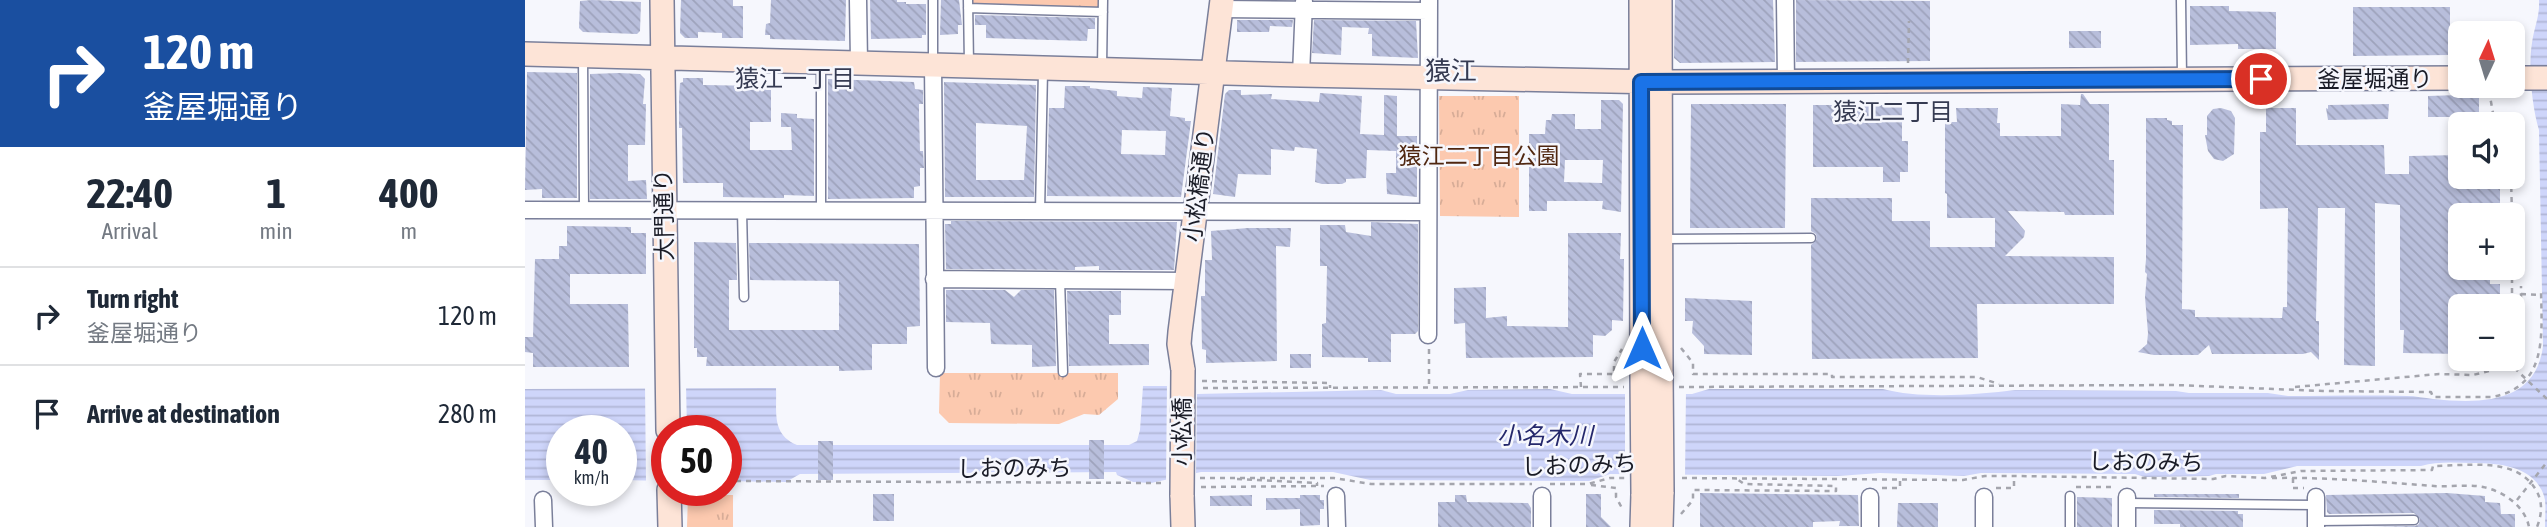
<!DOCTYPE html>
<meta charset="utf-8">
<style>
:root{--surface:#fff;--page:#f6f6f7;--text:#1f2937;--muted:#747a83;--line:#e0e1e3}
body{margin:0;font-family:"Asap Condensed","Noto Sans JP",sans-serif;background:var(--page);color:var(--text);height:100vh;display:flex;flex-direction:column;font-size:26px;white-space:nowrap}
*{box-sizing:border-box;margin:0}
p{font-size:23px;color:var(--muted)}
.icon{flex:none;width:38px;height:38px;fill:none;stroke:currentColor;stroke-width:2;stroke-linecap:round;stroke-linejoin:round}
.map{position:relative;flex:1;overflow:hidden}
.sheet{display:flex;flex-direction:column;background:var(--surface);width:525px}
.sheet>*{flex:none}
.guide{background:#1a4fa0;color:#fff;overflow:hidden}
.needle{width:46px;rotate:4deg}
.tools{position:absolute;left:1923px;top:21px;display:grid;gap:14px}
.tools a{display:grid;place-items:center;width:77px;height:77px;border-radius:10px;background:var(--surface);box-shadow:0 4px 10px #0003;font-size:35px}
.speed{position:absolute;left:21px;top:415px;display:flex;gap:14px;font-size:35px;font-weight:700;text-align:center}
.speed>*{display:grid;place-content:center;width:91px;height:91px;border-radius:50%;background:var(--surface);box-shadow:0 4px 10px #0003;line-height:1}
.speed small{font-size:18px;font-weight:400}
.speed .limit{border:10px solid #d22;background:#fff;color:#111}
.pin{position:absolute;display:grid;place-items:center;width:60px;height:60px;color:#fff;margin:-30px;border:4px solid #fff;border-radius:50%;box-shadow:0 2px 7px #0007}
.me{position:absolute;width:77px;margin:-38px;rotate:0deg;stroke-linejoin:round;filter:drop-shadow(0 0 5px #0008)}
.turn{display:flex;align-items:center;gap:24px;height:147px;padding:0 28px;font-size:32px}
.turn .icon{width:91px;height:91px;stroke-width:2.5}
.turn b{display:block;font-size:49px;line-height:60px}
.eta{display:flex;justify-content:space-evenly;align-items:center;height:119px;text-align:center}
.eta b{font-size:42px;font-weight:700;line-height:49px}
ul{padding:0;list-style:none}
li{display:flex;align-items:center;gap:21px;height:98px;padding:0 28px;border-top:2px solid var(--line)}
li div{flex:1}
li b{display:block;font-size:26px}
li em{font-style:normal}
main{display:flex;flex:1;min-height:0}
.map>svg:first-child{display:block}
.grass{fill:url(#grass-tufts)}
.water{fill:url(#water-rules)}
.pier{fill:#f6f7fd}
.building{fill:url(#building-back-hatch);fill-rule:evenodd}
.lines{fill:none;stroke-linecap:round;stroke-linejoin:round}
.lane-casing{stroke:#7a7f9a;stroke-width:11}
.street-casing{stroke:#7a7f9a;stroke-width:19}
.secondary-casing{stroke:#7a7f9a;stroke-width:26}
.path{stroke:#a4a5ad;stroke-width:2.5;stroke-dasharray:5 5;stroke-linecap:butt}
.lane{stroke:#fff;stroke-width:8}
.street{stroke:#fff;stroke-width:16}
.secondary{stroke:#fde4d7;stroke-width:23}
.secondary-bridge-casing{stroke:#7a7f9a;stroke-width:26;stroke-linecap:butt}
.path-bridge{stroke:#a4a5ad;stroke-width:2.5;stroke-dasharray:5 5;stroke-linecap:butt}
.secondary-bridge{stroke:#fde4d7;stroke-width:23}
.route-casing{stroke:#114b97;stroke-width:18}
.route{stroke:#1a73e8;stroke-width:12}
.labels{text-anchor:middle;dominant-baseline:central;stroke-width:5;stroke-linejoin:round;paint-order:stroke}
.street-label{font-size:23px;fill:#1a1c27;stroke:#f6f7fd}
.park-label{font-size:23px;fill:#502710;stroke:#f6f7fd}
.neighbourhood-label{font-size:24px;fill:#363b52;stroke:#f6f7fd}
.water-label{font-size:24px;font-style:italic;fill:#25286c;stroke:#f6f7fd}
.quarter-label{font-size:26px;fill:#363b52;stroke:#f6f7fd}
</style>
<main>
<section class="sheet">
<div class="guide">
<div class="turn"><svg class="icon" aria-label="right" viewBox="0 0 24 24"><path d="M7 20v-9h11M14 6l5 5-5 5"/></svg><div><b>120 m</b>釜屋堀通り</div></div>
</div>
<div class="eta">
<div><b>22:40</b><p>Arrival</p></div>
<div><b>1</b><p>min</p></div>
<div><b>400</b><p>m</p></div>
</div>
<ul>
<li><svg class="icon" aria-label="right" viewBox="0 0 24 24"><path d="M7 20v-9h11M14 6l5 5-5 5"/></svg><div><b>Turn right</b><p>釜屋堀通り</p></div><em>120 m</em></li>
<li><svg class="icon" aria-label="arrive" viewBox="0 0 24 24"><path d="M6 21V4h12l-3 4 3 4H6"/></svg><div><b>Arrive at destination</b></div><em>280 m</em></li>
</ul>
</section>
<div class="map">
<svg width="2022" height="527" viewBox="0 0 2022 527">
<defs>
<pattern id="grass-tufts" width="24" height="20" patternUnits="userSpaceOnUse" patternTransform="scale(1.75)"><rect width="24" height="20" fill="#fcc9af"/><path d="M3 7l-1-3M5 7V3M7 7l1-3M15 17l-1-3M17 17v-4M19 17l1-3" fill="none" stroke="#d7ac97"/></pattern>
<pattern id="water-rules" width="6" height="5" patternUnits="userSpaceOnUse" patternTransform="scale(1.75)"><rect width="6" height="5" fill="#ced5fa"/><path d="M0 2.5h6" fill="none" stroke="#b0b6d6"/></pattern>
<pattern id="building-back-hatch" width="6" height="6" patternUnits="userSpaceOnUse" patternTransform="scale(1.75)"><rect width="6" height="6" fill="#b8bedb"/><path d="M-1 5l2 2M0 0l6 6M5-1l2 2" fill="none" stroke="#9ea3bc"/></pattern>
</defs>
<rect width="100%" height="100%" fill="#f6f7fd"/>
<!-- grass -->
<path class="grass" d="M447,0h129v10l-129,-4z
M914,96h80v121l-79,-1z
M415,373h178v26l-19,16 -15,-1 -25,10 -110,-1 -10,-10z
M163,495h45v32h-46z"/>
<!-- water -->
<path class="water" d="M2014,0h8v527h-2c0,-9 1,-19 0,-27 -7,-33 -44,-37 -71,-37 -18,0 -36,-2 -53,3h-124l-33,8h-48l-7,2 -64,1 -10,-3 -154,-1 -17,3 -84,-3 -42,3 -228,-2 -21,7 -219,-1 -37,-8h-132l-50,11 -18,-1 -16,-7 -1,-3 -316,2 -14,8 -60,-1v-51h-59v51l-46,-1v-50h-59v50h-37v-91l251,-1c1,24 -5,46 21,57h332l8,-4 3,-11 3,-44h54v8l184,-4 15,4h54l18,-4 82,-1 22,5h120l17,-5h174c36,10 94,6 132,1l161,1 13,2h79l20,3c39,0 79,-1 119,0 9,0 17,2 26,3 47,5 103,5 110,-53l-4,-216c-7,-23 -11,-63 -7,-87 2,-16 8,-26 7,-43z"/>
<!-- pier -->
<path class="pier" d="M642,383h30l-1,94 -30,6z
M120,385h41l1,45h-20v54h-21z
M1100,390h61l-1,88h-60z"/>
<!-- building -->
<path class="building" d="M67,0l49,2 -1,29 -3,3 -54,-2 -4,-4 1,-27z
M156,0h52v6h10v32h-21v-5l-24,-1v6h-13l-5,-5z
M246,0h75l-1,41 -75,-2v-4h-5l1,-11 4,-1z
M345,0h27v2h9v2h20v31h-4v3l-51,1z
M416,0h18l3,25h-4v9l-18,1z
M1150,0h98l2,62 -95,1 -6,-5z
M1271,0l134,1v60l-134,1z
M1665,6h39v5l47,1v37h-38v-5l-48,1z
M1828,7h97v48l-97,1z
M450,15l120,3v11h-7l-1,12 -101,-3v-13h-11z
M712,20h56l-1,7 -22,-1 -1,6h-32z
M789,20l102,1 2,37 -46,-2v-22h-4l1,-6 -27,-1 -1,28 -29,-2z
M1544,31h32v17h-32z
M2,72l50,1v125h-35v-9l-17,1z
M94,73l21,1 5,5 -2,25h3l-1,41h-17v36l18,-1 1,19h-57v-125z
M158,78h20v7l68,1v36h-21v28h42l-1,-23h-10v-14l16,1v4l17,1v77l-30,-1v3l-61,-1v-14h-40l-1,-55h-3v-31l1,-14 3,-1z
M303,79l86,3 1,7 8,1v14h-4v12l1,35h3l1,17h-4v18l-6,1v11l-86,1z
M419,82l92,3 -2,112h-89zM451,123l51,3 -3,54h-48z
M540,86h25v2l27,3v5l25,2 1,-11 29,1 -2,28 15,2v3h6l-10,76 -134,-1 2,-88h15zM597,130l44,1 -1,24 -44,-1z
M704,90h12v5l31,-1 -1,5 48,3 1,-9 42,3 -2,38 24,1v-40l13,1v40h20v61l-30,-3 -1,-21h10v-22l-29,-1 -1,28 -20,1v3l-4,2h-20l-7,-2 2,-33 -22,-2 -1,4 -23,-2v26l-33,-1 -3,23 -22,-3 12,-100z
M1556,94h2l7,10h19v56h5v55h-49l-1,-3 -56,-1 17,20 -1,6 -19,19 109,1v47h-137l1,54 -166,1 -1,-114 6,-6 -1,-5 -5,-3v-33h81v23h38v26h65v-29h-48v-24l-2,-1v-71h12l-1,-14h42l-1,15h3v13h61v-32l19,1z
M1934,95h20v22h-51v-21z
M1076,100h18l4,4 -2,108 -19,-3 1,-8h-56v10h-18v-77h16l1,-14h5l1,-6h23v15h26zM1040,160h38l-1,23 -38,-1z
M1166,104h95l-1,124h-95z
M1864,104l-1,15 -60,1 -2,-12 2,1v-4z
M1288,105h89v36h6v31h-8v10h-17v-15h-70z
M1696,108l10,3 4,7 -1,36 -11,7 -9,-2 -6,-8 -3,-16h2v-19l6,-7z
M1741,108h30v37h88l1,29h24v-18l52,-1v22h29v2h10v36h-39v53h29v16h10v22h-39v48l-58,-1 1,-23h-4v-125l-25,-2v163l-31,-1 1,-157h-27l-2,113h3v39l-8,-8 -8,2h-91l-3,-9 -11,10h-44l-16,-3 9,-8 1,-11 -3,-36 2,-23 -2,-2 1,-13v-141h21v2l5,1v4h11l-1,184 13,1v7l87,1 1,-11h4l1,-99 -28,1v-77h6z
M426,221l226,1 -3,48h-75v-4l-24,1v3l-129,-1 -1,-45h6z
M846,222l47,2v107l-3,3h-24v28h-23v-4l-46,-1v-33l4,-1 1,-57h-7v-41h25l1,7 25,4z
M42,226l64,1v6h15v41h-76v30h58l1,63h-96v-14l-8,-1v-15h8l2,-78h24v-13h8z
M723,228h43l-1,19 -14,-1 1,115 -71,2v-13l-4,-1 -1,-53h4v-36h7l-1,-29z
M1043,233h53l-1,26h4l-1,62 -11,-1v10l-7,6 -12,-1v22l-127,1 -1,-35 -11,1v-36l32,-1v31l21,-2v10l61,1z
M169,242l42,1 1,37h-8v50h110v-49l-89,-1 -1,-37 170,1 1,82 -13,1v17h-35v26l-33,1v-5h-133l1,-9h-10v-9h-3z
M421,290h59l9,7 7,-7h33l2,76 -24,1v-22l-41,-1 -1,-21 -44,-1z
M542,291h54v24h-12v29h40v21l-80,1z
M1160,298l67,3v54l-48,-1v-8l-12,-13 1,-12h-8z
M765,354h21v14h-21z
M564,440h15v39h-15z
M293,441h15v39h-15z
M1175,493l158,2 1,31h-20l1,-5 -27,1v5h-113z
M1922,493l38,3v6l15,1 1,11h14v13h-144l44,-1 4,-2 1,-5 -6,-6 -85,1 -2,-2 -1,-17z
M348,494h21v27h-21z
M1061,494h15v23l10,10h-25z
M1629,494h85v4l-85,-1z
M727,495v11h-42v-10z
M775,495h20v5h4v9h-4v16l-20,1v-17l-34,1v-12h34z
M930,495h11l1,7 61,1 3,5v19h-93v-25h17z
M1552,497l35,1v29h-35z
M1373,503h40v24h-41z
M1629,510l84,1v3h5v13h-63v-3h-26z"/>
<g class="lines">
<!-- lane casing -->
<g class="lane-casing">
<path id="lane" d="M408,0v64
M443,0l1,64
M1656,0l1,76
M443,8l135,4
M58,58l1,152
M577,67l1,-67
M217,211l2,86
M296,211v-147
M515,211l3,-140
M1139,239l147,-1
M535,280l3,92
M1602,503l189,2
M1791,521l98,-1
M1545,527v-31"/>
</g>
<!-- street casing -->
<g class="street-casing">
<path id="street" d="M333,0l1,62
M1260,0l1,82
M696,9l208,2
M408,64l3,304
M776,75l3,-73
M0,210l903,2
M409,279l253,2
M903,335l1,-335
M811,496l1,31
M1017,496v31
M1345,497v30
M18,500l1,27
M1459,527v-30
M1602,527v-30
M1791,527v-30"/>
</g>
<!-- secondary casing -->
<g class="secondary-casing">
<path id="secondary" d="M137,0l6,430
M1116,0l1,374
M1135,0l1,374
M0,54l776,21 359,7 801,-4
M1988,78h34
M658,370l-4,-26 1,-12 42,-332
M144,490l1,37
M657,495l1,32
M1117,527l1,-33
M1136,527l1,-35"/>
</g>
<!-- path -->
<path class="path" d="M1383,63l1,-42
M1964,91l4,22 5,11
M1986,177l1,38
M1987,268v38
M1996,294l20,1
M1988,347l8,-23v-38
M1156,348l12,15v11h139v3h145l22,7
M904,349v39
M677,381l128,2v5
M1056,387l-1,-13h34v-12l8,-13
M1154,387l496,-2 148,6 108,1 2,5h59c55,-10 50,-60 49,-106
M1770,387l144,-13 34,1 16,-4 17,-12
M678,388l421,-1
M675,478h134l37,6h161
M1157,478l281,2 22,-4h29l199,3 13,-3 39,2 36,-7 131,-1 1,-4c34,0 83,-10 103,24 7,12 6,24 1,37
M1747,478c55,-1 108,4 162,8 16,1 33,-2 49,1 20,4 42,19 46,40
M1768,478v10h11
M712,479l80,4v3
M201,481l437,2
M1025,484h38l22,-6h16
M1066,485l25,3v9l7,13
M676,487l123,-1
M1551,487h39
M1357,488h18v-9
M1471,488h18v-12
M175,495v-5
M1156,514l12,-14v-10l143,1v-5l-92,-2 -7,-5"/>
<!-- lane -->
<use href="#lane" class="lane"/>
<!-- street -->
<use href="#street" class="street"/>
<!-- secondary -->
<use href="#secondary" class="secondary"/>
<!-- secondary-bridge casing -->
<g class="secondary-bridge-casing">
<path id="secondary-bridge" d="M1117,374l1,120
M1136,374l1,118
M657,495l1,-125"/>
</g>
<!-- path-bridge -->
<path class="path-bridge" d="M1982,361l40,38
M1992,500l30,-38"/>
<!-- secondary-bridge -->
<use href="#secondary-bridge" class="secondary-bridge"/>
</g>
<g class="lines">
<!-- route casing -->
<g class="route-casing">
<path id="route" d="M1117,348l-1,-266 620,-3"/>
</g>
<!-- route -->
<use href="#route" class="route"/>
</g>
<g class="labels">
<!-- street labels -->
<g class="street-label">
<text x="1850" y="79">釜屋堀通り</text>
<text transform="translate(674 185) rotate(-83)">小松橋通り</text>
<text transform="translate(139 215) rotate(-91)">大門通り</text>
<text transform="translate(657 432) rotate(-90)">小松橋</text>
<text transform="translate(1621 462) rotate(1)">しおのみち</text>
<text transform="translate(1054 465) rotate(-2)">しおのみち</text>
<text x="489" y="468">しおのみち</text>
</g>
<!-- park labels -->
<g class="park-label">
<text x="954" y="156">猿江二丁目公園</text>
</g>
<!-- neighbourhood labels -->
<g class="neighbourhood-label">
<text x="270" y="78">猿江一丁目</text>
<text x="1368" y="111">猿江二丁目</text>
</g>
<!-- water labels -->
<g class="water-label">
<text x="1020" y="435">小名木川</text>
</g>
<!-- quarter labels -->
<g class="quarter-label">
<text x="926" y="71">猿江</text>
</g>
</g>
</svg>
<div class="tools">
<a><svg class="needle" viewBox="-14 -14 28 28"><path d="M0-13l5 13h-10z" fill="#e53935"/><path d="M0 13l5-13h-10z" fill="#747a83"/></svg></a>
<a><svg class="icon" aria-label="sound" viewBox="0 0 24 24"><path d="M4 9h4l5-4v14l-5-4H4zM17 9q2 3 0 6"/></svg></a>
<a>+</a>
<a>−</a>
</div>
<div class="speed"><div>40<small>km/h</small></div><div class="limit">50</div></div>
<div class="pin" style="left:1736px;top:79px;background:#d93025"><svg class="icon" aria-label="arrive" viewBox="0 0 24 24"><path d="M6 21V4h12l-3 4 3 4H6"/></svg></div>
<svg class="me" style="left:1117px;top:348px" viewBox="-20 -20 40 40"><path d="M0-17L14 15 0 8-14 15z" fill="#1a73e8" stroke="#fff" stroke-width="4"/></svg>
</div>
</main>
